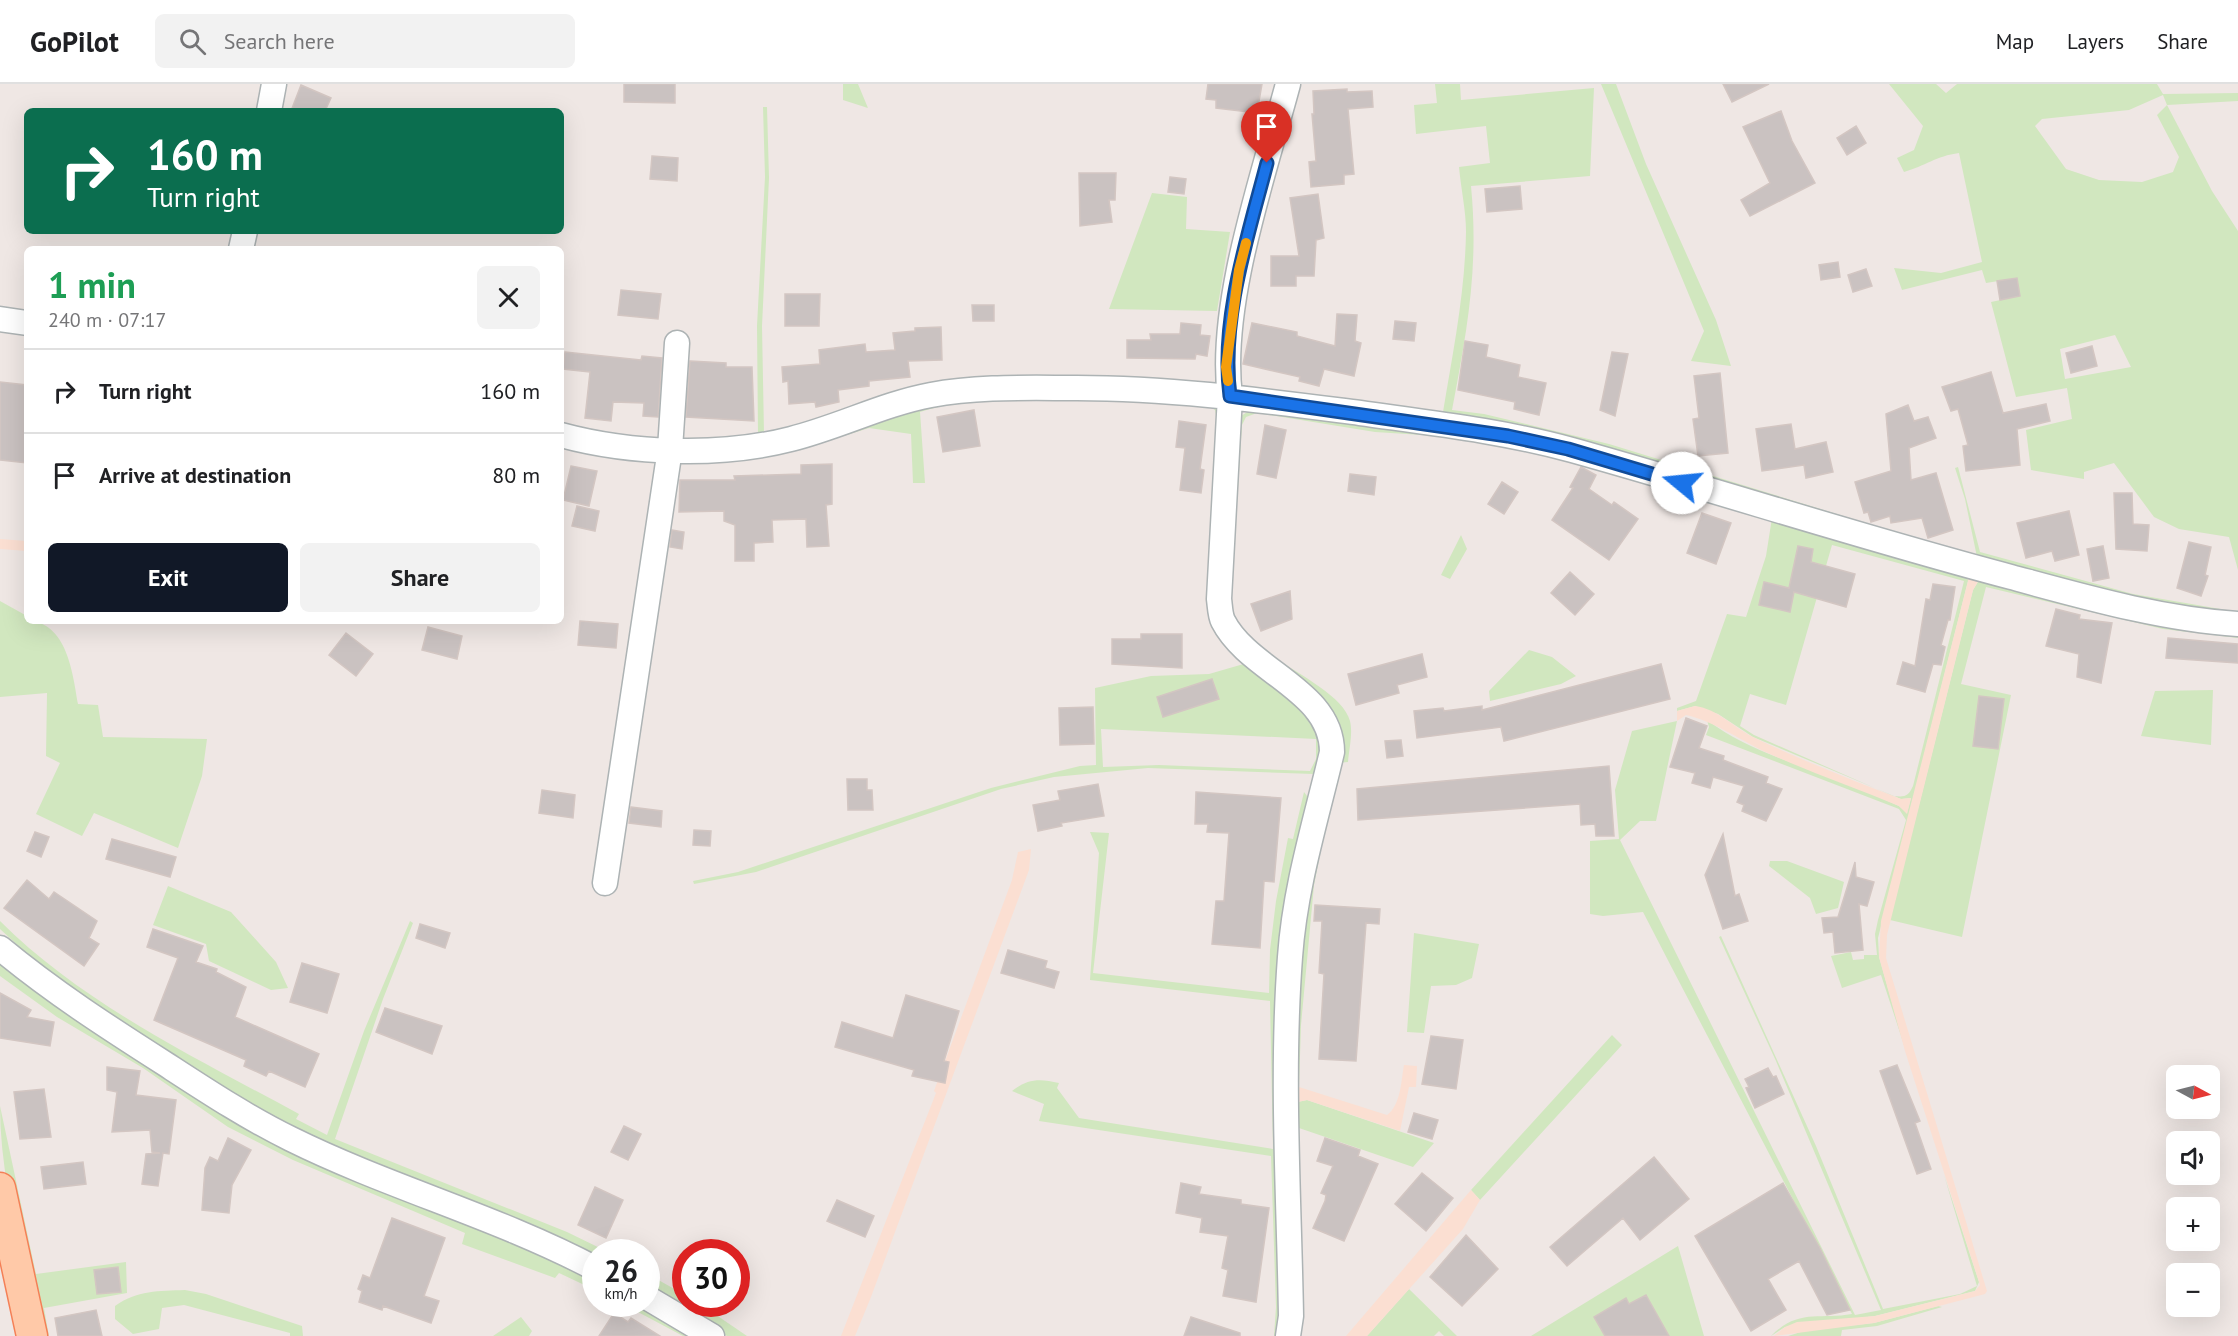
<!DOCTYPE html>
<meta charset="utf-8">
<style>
:root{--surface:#fff;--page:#f2f2f2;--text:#202124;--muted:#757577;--line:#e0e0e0;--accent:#111827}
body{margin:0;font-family:"PT Sans",sans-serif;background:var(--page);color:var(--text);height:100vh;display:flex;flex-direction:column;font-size:22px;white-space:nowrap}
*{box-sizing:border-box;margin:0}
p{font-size:20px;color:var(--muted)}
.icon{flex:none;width:33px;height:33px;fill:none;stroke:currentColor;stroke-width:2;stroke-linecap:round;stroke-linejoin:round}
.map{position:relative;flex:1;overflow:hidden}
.sheet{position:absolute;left:24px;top:162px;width:540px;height:378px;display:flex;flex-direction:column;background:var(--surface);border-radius:9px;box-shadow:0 6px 24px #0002}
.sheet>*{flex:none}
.guide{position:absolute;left:24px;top:24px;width:540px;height:126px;border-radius:9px;box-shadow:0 6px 24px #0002;background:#0b6e4f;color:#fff;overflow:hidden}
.needle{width:39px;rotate:97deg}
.controls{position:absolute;left:2166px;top:981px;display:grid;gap:12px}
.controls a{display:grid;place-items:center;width:54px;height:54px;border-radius:9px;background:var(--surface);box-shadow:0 6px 24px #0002;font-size:30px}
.speed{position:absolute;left:582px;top:1155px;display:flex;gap:12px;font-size:30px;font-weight:700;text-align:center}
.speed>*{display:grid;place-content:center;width:78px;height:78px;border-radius:50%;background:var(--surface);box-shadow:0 6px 24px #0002;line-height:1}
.speed small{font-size:15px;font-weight:400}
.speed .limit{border:9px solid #d22;background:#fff;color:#111}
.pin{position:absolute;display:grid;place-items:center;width:51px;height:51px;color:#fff;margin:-62px -26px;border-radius:50% 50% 50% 0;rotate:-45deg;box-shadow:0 0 6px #0007}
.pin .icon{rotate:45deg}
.me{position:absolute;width:66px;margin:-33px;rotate:287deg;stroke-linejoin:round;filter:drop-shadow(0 0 4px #0008)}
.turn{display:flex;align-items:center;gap:21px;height:126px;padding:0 24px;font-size:27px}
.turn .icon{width:78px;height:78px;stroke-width:2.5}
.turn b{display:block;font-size:42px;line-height:51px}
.round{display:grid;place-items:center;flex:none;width:63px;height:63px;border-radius:9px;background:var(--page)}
.summary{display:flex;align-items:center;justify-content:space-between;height:102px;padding:0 24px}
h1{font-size:36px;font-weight:600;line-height:45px;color:#1e9e55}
.cta{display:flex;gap:12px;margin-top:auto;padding:12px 24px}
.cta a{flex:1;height:69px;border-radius:9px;background:var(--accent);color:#fff;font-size:24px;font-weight:600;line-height:69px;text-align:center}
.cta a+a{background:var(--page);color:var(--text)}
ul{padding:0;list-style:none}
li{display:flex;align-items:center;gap:18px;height:84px;padding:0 24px;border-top:2px solid var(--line)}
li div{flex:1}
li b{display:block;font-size:22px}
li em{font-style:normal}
header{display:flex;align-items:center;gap:36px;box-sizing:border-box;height:84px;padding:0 30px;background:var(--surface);border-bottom:2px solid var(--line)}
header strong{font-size:28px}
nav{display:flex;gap:33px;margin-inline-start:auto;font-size:21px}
.search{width:420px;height:54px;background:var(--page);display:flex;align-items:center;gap:15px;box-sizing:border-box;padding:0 21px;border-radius:9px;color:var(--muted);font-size:22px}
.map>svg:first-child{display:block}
.green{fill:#d1e7bf;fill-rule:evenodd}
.sand{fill:#fbdfd2}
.building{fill:#cac2c1;stroke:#d3c6c2;stroke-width:1.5}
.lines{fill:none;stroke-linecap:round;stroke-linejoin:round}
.minor-casing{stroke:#adb3b4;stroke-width:27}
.major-casing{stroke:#f48057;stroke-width:33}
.minor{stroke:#fff;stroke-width:24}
.major{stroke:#ffc9a8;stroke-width:30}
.route-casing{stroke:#114b97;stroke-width:15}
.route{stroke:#1a73e8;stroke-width:10}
.slow{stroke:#f59e0b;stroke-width:10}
</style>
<header>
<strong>GoPilot</strong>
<div class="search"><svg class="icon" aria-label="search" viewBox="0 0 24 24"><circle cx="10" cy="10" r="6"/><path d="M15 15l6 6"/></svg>Search here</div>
<nav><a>Map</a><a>Layers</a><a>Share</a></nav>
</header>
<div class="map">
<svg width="2238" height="1252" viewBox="0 0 2238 1252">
<rect width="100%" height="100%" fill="#efe7e4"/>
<!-- green -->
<path class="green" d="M843,0h15l10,24 -25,-8z
M1435,0h25l1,16 133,-12 -4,88 -119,10c8,82 -4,145 -19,224l32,4 125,30 348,107 4,-1v5l-6,1 -394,-117 -71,-17 -137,-16 2,-5 88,11c10,-60 22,-119 23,-180 0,-21 -5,-43 -7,-65l31,-4 -4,-37 -70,8 -2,-29 23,-2z
M1601,0h15l30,80 70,156 15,46 -40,-5 13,-30z
M1889,0h47l10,9 11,-9h200l6,10 75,-1v8l-71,4 45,86 26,40v339l-9,-33 -50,-8 -25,-12 -40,-54 -30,9v7l-53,-9 -5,-40 46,-11 -5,-31 -51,9 -25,-95 29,-6 -3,-18 -31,5 -4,-13 -80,20 -8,-22 47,5 41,-11 -23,-109c-23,3 -34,13 -55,19l-7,-14 17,-8 9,-24zM2163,11l4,10 -10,10 22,42 -6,15 -31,10 -43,-2 -33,-11 -31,-43 7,-7 87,-9zM2115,251l16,32 -66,12 -5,-30z
M763,23h4l2,71 -7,148 2,108 -6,2 -1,-110 8,-149z
M1152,109l35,4 -1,32 44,3 -13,79 -108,-2z
M1071,310l145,11 4,6 -9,191 -4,1 11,-179 -3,-14 -6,-4c-69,-6 -138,-11 -207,-6 -28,2 -55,3 -82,12l5,71h-12l-2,-49 -42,-6 -70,22 -47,9 -90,2 267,-58z
M1252,325l124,16 207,34 99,30v5l-101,-31 -77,-17 -66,-10 -63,-4 -118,-19 -11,4 -4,8 -10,157c0,12 -2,26 3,37 18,39 106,66 115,102 3,12 -1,29 -2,41l-10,1 -24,122 -13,140 -2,62 -6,1 5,-148 42,-198 -96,-103 -18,-40 15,-183z
M1958,383l22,85 153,42 105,18v4l-77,-12 -184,-47 -12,-58 -10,-31z
M1772,434l195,56 1,7 -90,357 1,19 27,94 -25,-76 -39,13 -11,-32 20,-4 2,8 11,-1v-4h13l-2,-21 3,-14 28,-100 -7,-11 -193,-74 3,-8 -2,-7c33,25 72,38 110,52 28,10 55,22 82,34l8,7 4,-15 -10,1 -148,-62 -35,-23 -23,-8 -18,5v-3l19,-7 31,-87 19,3 20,-61zM1832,461l132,36 -51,205c-5,11 -8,11 -20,10l-139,-61 -14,-9 10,-32 36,11z
M1461,451l6,14 -17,30 -9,-4z
M1979,496l259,50v8l-75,-9 -177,-42 -25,97 50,11 -49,242 -72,-17 83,-330z
M0,517l27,15v5c40,0 46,53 51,83l20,1 5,32 104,2 -5,37 -24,72 -84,-35 -12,23 -46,-22 24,-51 -14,-7 1,-63 -47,4z
M1529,566l23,7 24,19 -15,8 -71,17 -1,-10z
M1247,579l66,55 8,33 -7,23 -166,-6 -94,9 -53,12 -245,83 -62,12 -1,-3 45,-9 253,-84 89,-22 16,-1 -1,-77 56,-12 58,-2zM1101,645l215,10v20l-6,12 -151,-6 -56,2z
M2213,606l-2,55 -70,-9 14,-45z
M1677,637l-21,100h-16l-20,19 235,475 26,-5 -105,-249 -57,-124 2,-1 95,210 67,163 77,-15 17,-8 -33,-111 35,107 -4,9 -100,25 -90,11 -14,9c28,-28 48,-16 81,-22 -68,-134 -140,-268 -209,-402l-40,4 -13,-2v-73l29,-2 -4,-49 17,-59z
M1304,708l3,4v7l-25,120 -4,42 2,371h-6l2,-29 -5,-151 -232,-35 5,-17 -32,-13c15,-12 27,-13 47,-8l-2,5 22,30 194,31 -3,-148 -180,-21 9,-127 -9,-21 19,1 -16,140 176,20 1,-43 6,-49 12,-63 5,1z
M1770,777h17l57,21 -6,26 -22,6 -6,-16 -41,-32z
M168,802l63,26 45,50 12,26 -17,2 -62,-29 -3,-17 -53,-19z
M0,837c83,83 196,137 299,193l-3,5 31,16 37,-104 46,-110 3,2 -30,76 -48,140 232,93 41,20h-12l-1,8 -216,-90 -122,-61 -194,-122 -63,-58z
M1414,849l65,11 -7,34 -16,7 -25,1 -7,47 -17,-1z
M0,875l56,47 54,35 212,125 57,25 171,62 45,25v12l-36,-17 -4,5 -93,-34 3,-11 -172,-73 -65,-33 -85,-59 -86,-51 -57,-41z
M1612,951l10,10 -142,155 -9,-10z
M1307,1016l127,43 -21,24 -114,-39 1,100 -7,-125z
M0,1022l36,168 90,-12 1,31 -83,15 5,28h-8c-17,-75 -41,-153 -41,-230z
M1678,1162l26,90h-173z
M646,1189l39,22 1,9h14l47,32h-20l-80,-50z
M1409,1205l48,47h-13l-5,-5 -5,5h-67z
M185,1206l21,4 96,32 1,10h-13v-3l-106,-28 -22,3 -3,21 -26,5 -18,-15v-13c22,-16 44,-15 70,-16z
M623,1220h19l52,32h-11z
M1938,1222l4,1 -65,19 -35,4 -1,6h-53l19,-6 67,-7z
M521,1233l11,14 -3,5h-36z"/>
<!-- sand -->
<path class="sand" d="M0,455l27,2v10l-27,-2z
M1967,490l12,6 -6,10 -86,345 -1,23 101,333 -2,3 -111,29 -100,13 11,-9 12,-5 78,-6 100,-25 5,-6 -75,-234 -26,-94 2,-36 87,-340z
M1695,622c23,3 39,22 60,32 48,23 97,42 146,61l10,-1 -4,16 -8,-8c-43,-18 -87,-33 -129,-52 -27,-12 -56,-33 -84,-39l-9,6v-10z
M1031,765l-2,21 -158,427 -16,39h-14l95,-243 -2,-2 78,-211 6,-28z
M1404,981l13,1 -1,21h-7l-9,44 -93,-31 -14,3v-15l6,-1 88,28c14,-10 14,-34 17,-50z
M1471,1106l9,10 -17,29 -96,107h-21z"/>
<!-- building -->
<path class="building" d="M624,0h51v19l-51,-1z
M1208,0h54l-5,29 -41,-5v-8l-10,-1z
M1723,0h46l-37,18z
M301,1l30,13 -6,13h-34z
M1347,5v3l25,-1 1,16 -25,2 6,65 -10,1v9l-33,3 -2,-25 7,-1 -4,-47h2l-1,-23z
M1781,27l11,30 23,42 -65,33 -9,-16 29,-17 -27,-56z
M1856,42l10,17 -19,12 -10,-17z
M652,72l26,2 -1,23 -27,-2z
M1079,89h37l-1,27h-6l3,22 -32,4z
M1170,93l16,2 -2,15 -16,-2z
M1520,102l2,23 -35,3 -2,-23z
M1318,110l6,44 -8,2 -2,36h-18v10h-25v-30h28l-9,-58z
M1838,178l2,15 -19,3 -2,-15z
M1866,185l6,17 -19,6 -5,-17z
M2017,194l3,18 -20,4 -3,-19z
M621,206l40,4 -3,25 -40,-4z
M785,210h35l-1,32h-34z
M972,221h22v16h-21z
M1337,230l20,1 -2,26 6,2 -7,33 -30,-7 -5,17 -20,-5 1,-4 -57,-13 9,-41 45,9v4l38,10z
M1395,237l21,2 -2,18 -21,-2z
M1181,239l20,2 -1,10 10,1 -3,20 -11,-2 -1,5 -68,-1v-18h24l-1,-6h30z
M941,243l1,33 -34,1 2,16 -41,4v5l-31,4 1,12 -23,5 -1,-5 -26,2 -1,-23 -5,1 -1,-15 38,-3 -1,-14 46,-6 1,8 29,-2 -2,-17 22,-2v-3z
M1465,257l23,4 -2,12 34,8 -2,12 28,6 -7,32 -25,-6 1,-7 -57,-12z
M2092,262l5,20 -26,7 -5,-20z
M565,268l76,8 1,-4 20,2 -4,59 -15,-1 1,-13 -31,-1 -2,19 -26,-3 5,-46 -27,-3z
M1612,268l16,2 -13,62 -15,-6z
M690,277l36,2v4h26l2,54 -68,-4z
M1991,288l12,41 43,-9 4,17 -33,8 3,36 -54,6 -3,-25 5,-1 -10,-36 -7,2 -9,-24z
M1720,289l8,80 -30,3 -5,-37 6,-1 -5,-42z
M0,298l27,3v78l-27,-3z
M1908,321l6,16 14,-4 8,21 -27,10 2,32 25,-7 17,57 -25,8 -6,-20 -31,5 -1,-7 -19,6 -3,-10 -4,1 -9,-31 36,-11 -5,-57z
M974,326l6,36 -37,6 -6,-35z
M1179,337l27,4 -6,44 4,1 -3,23 -21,-3 5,-42 -9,-1z
M1791,340l4,25 31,-7 7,30 -27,6 -2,-13 -42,6 -6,-42z
M1265,341l21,5 -10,48 -19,-4z
M832,380v40l-6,1 3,41 -22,1 -1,-28 -34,1 1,22 -19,1v18h-19v-36l-11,-4v-10l-45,1 1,-32h55l-1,-4 67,-2v-9z
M571,382l26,5 -8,35 -26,-6z
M1581,383l15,8 -7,14 23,16 2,-3 24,17 -29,41 -57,-40 21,-32 -3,-1z
M1350,390l26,3 -2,18 -26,-4z
M1502,398l16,10 -14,22 -16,-10z
M2114,409h18l1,31 16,1 -2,26 -31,-2z
M577,422l22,5 -4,20 -23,-5z
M2069,427l10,44 -24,6 -3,-10 -26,7 -9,-35z
M1702,429l29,10 -15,41 -29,-11z
M672,446l12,2 -2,17 -12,-2z
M2189,458l22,5 -6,28 3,1 -7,20 -24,-8z
M1798,462l15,3 -2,13 44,12 -9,33 -52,-15 -4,20 -31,-7 5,-23 25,6z
M2103,462l6,32 -16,3 -6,-32z
M1570,488l24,22 -19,21 -24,-22z
M1933,500l22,3 -5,33h-2l-7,25 4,2 -4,18 -8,-1 -8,28 -28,-8 6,-22 12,4 11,-67 4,1z
M1290,507l2,28 -31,12 -10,-27z
M2056,525l24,6 -1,4 33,4 -11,60 -24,-6 2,-23 -33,-8z
M580,537l38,3 -2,24 -38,-3z
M428,543l34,9 -5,23 -35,-9z
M346,549l27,21 -17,22 -27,-21z
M1141,550h41v34l-70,-4v-25h29z
M2168,554l70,6v19l-72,-5z
M1422,570l5,23 -30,8 2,8 -43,12 -8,-31z
M1661,580l9,35 -166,42 -3,-14 -84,11 -3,-27 29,-3 1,3 38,-5v4z
M1212,595l7,20 -56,18 -6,-20z
M1979,612l25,3 -6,50 -25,-3z
M1093,623l1,37 -34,1 -1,-37z
M1686,634l21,8 -8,22 25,8 -1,4 45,17 -2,6 16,6 -16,32 -24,-10 2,-6 -7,-3 7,-16 -31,-9 -3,11 -18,-5 3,-10 -25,-6z
M1401,656l2,16 -16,2 -2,-17z
M1609,682l5,70h-18l-1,-12 -14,1 -1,-21 -222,16 -1,-31z
M847,695h20v11h5l1,20h-25z
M1098,700l6,32 -43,7 1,3 -24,5 -5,-26 27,-5 -2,-9z
M542,706l33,5 -2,23 -34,-5z
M1196,708l85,6 -7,84 -10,-1 -4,67 -48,-4 4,-43h8l5,-68 -22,-1 1,-8h-13z
M631,723l31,4 -1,16 -32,-4z
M694,746l17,1 -1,15 -17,-1z
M35,748l14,5 -8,20 -14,-6z
M1723,750l12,62 4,-2 9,27 -25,8 -18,-54z
M112,755l64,18 -6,20 -64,-18z
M1855,778l1,15 18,5 -7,24 -8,-2 4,46 -28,3 -2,-21 -9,1 -2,-15 16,-1z
M27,796l22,19 5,-7 43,29 -8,17 10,6 -15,22 -80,-58z
M1315,821l65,4 -1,15 -13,-1 -10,138 -37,-2 5,-85 -5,-1 3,-52h-8z
M420,840l30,9 -5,15 -29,-10z
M153,845l50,17 -7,16 21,7 -1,3 30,15 -11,30 84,37 -14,33 -36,-16 -3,5 -22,-10 2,-6 -92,-40 24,-62 -31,-11z
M1008,866l39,11 -2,7 14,4 -5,16 -53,-15z
M302,879l37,11 -12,39 -37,-11z
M0,909l31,17 -4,7 27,5 -4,24 -50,-8z
M906,911l53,16 -15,50 5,1 -4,21 -33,-7 2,-6 -79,-23 7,-25 51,16z
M385,924l57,18 -10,28 -56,-22z
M1431,952l32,4 -7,49 -34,-5z
M1897,981l23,56 -5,2 16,46 -14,5 -37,-103z
M107,983l33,4 -4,24 40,5 -7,54 -6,-1 -5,33 -16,-2 4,-30 14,-1 -8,-1 -2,-22 -38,2 5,-40 -10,-2z
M1768,984l5,9 3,-1 8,18 -29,14 -9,-20 3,-1 -4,-8z
M44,1005l7,48 -31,2 -6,-47z
M1414,1029l24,7 -6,19 -24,-7z
M624,1042l17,8 -13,26 -17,-8z
M228,1054l23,12 -19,35 -3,28 -27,-3 3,-42 5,-11 8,4z
M1325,1054l35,12 -2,6 20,8 -34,77 -31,-13 12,-27 1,-6 -5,-2 12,-27 -16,-5z
M1654,1073l35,42 -49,41 -17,-22 -56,48 -17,-19z
M83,1078l3,22 -42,5 -3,-22z
M1422,1089l31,25 -27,33 -31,-27z
M1181,1099l20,4 -2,7 42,6v4l28,4 -13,94 -33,-6 5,-26 -6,-2 6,-32 -28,-4 2,-14 -26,-5z
M1783,1099l37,65 30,62 -23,5 -28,-54 -31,18 18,31 -35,21 -56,-95z
M595,1103l28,13 -17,38 -28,-13z
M837,1116l37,16 -9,21 -38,-16z
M392,1134l53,20 -21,58 15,5 -8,22 -48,-17 -1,4 -23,-8 3,-11 -4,-2 5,-14 7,3z
M1466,1151l32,34 -36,37 -32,-29z
M118,1183l3,25 -24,2 -3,-24z
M1646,1211l23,41h-64l-11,-19 32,-19 3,6z
M96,1226l6,26h-44l-3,-18z
M614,1229l14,9 3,-4 29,18h-61z
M1191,1233l49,16v3h-56z"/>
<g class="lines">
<!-- minor casing -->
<g class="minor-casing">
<path id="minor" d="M1288,0c-24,90 -70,221 -58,312l-11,203c1,7 1,16 4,22 26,51 109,69 109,131 -16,68 -37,134 -42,205 -9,119 -1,240 1,359l-3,20
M269,27l5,-27
M241,165l4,-18
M0,235l27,4
M561,351c70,19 160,22 230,4 48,-12 92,-35 140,-44 47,-9 98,-7 146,-7 95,0 189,13 283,25 71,10 143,18 212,37 147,41 291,88 439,127 74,20 150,42 227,47
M605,799l65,-434 7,-106
M0,864c53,44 109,80 167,117 40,26 81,53 124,74 99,49 207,78 305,130
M646,1213l66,39"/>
</g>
<!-- major casing -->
<g class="major-casing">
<path id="major" d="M0,1104l32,148"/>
</g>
<!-- minor -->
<use href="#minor" class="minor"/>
<!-- major -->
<use href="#major" class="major"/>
</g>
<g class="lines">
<!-- route casing -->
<g class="route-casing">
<path id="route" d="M1267,79c-19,73 -47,157 -37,233l278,40 60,13 114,34"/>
</g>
<!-- route -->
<use href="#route" class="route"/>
<!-- slow -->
<path class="slow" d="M1228,297l-2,-14 13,-97 7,-27"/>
</g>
</svg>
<div class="controls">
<a><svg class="needle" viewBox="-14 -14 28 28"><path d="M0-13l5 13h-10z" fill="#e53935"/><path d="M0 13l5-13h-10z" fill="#757577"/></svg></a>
<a><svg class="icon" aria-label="sound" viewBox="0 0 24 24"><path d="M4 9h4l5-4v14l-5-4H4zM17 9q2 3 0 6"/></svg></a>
<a>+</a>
<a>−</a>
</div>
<div class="speed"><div>26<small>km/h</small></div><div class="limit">30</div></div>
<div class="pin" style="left:1267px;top:79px;background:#d93025"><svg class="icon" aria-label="arrive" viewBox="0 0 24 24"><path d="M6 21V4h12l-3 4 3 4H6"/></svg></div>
<svg class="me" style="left:1682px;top:399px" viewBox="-20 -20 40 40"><circle r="19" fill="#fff"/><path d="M0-13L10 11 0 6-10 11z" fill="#1a73e8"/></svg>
<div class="guide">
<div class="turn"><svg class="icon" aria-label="right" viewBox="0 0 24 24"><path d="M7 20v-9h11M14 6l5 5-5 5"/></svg><div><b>160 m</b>Turn right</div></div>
</div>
<section class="sheet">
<div class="summary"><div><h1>1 min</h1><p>240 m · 07:17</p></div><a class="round"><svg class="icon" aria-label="close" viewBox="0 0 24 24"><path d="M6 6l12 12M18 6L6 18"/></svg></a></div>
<ul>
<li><svg class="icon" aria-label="right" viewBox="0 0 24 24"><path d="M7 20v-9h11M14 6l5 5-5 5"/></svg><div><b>Turn right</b></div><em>160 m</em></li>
<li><svg class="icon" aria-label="arrive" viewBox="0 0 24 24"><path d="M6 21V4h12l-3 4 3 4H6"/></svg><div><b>Arrive at destination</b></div><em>80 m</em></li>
</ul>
<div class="cta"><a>Exit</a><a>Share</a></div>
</section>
</div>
